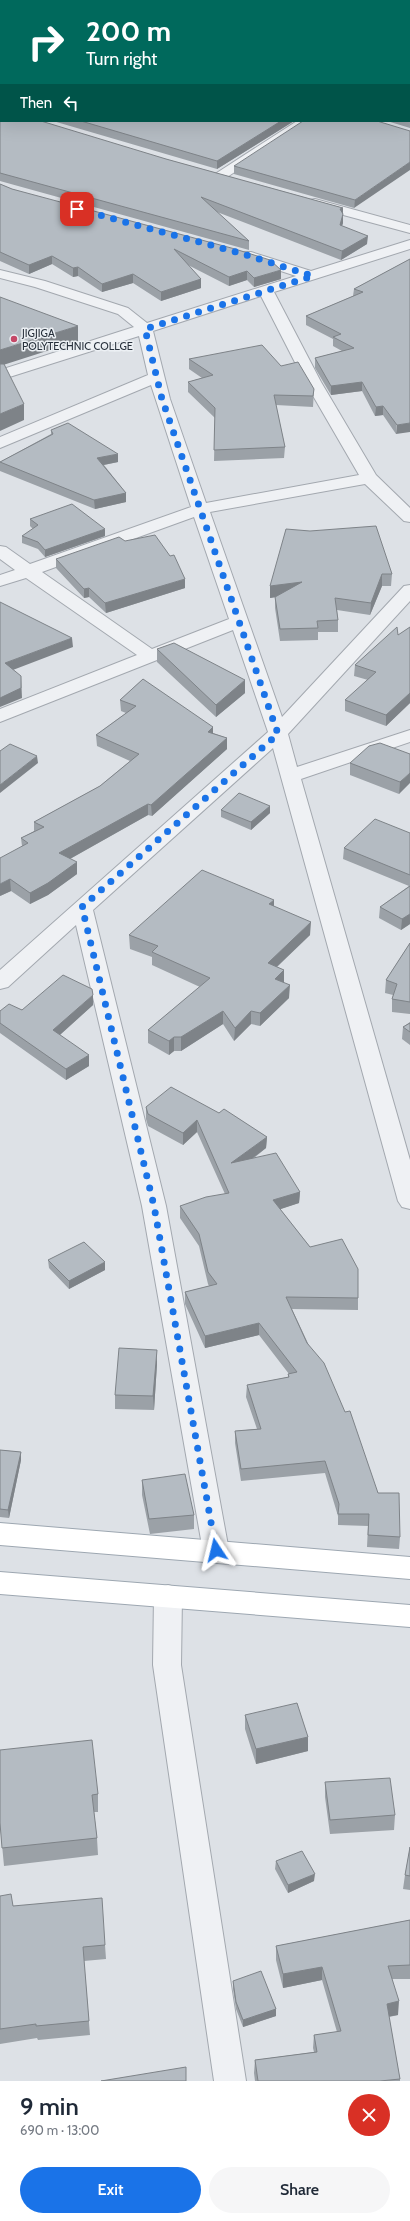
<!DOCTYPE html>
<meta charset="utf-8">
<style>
:root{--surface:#fff;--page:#f6f6f7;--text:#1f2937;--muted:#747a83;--accent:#1a73e8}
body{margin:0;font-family:Cabin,sans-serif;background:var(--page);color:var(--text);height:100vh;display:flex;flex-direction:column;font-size:15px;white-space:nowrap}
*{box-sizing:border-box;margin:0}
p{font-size:13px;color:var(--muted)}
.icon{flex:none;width:22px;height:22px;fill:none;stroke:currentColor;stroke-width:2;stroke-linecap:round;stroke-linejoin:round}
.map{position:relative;height:2081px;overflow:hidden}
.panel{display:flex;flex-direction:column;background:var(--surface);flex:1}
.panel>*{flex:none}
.guide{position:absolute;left:0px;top:0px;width:410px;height:122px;box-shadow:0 4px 16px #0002;background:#00695c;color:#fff;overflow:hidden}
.pin{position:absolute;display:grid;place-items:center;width:34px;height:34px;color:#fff;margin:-17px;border-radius:8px;box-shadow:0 2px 6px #0006}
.me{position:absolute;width:44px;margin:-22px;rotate:350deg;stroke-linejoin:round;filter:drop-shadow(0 0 3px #0008)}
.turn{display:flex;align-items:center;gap:14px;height:84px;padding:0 20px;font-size:18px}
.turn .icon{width:52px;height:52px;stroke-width:2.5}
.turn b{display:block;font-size:28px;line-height:34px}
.then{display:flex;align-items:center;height:38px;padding:0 20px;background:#0003;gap:8px;font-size:15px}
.round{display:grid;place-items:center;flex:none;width:42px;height:42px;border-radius:21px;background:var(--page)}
.overview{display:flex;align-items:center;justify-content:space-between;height:68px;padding:0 20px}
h1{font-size:24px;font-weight:600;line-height:30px}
.action{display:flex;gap:8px;margin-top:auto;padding:8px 20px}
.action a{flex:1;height:46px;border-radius:24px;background:var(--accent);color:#fff;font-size:16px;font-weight:600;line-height:46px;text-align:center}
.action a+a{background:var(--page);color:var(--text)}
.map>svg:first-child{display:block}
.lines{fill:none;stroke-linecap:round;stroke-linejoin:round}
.minor-casing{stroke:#a3a8af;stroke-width:2}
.major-casing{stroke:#9da7b1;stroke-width:2}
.minor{fill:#eff1f4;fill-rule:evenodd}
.major{fill:#fff;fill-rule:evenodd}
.wall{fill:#9ba1a7}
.shaded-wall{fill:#7e8388}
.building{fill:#b4bbc2;stroke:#7e8388}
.route{stroke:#1a73e8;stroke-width:7;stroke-dasharray:0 12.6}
.poi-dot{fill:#c54867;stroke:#ecf0f4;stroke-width:1.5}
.labels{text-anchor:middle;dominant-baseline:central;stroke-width:3;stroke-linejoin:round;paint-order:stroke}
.far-poi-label{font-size:11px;fill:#27303b;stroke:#ecf0f4;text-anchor:start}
</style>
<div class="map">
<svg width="410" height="2081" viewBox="0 0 410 2081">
<rect width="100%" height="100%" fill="#dde1e6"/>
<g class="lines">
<!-- minor casing -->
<g class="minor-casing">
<path id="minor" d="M0,48h1v8h-1z
M297,121h16l-89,58h-10l-2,-3z
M315,199l95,26v8l-100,-27 -2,-3 2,-3z
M410,240v9l-136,43 47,90 55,93 34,33v14l-6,-1 -39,-37 -155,28 72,205 122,-131 6,-1v16l-122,133 9,33 113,-37v12l-109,37 109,381v49l-8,-2 -4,-6 -125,-453 -180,162 73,296 63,345 -4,8 -9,3 -9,-3 -4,-8 -61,-345 -66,-281 -68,62 -8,2v-19l268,-238 -35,-102 -233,92v-13l137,-54 -111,-77 -26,8v-11l15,-5 -15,-11v-13l6,1 24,17 161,-57 -40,-122 -151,63v-11l148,-62 -9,-39 -139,44v-10l134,-43 -16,-13 -83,-27 -35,-9v-8l45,11 83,27 19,15 149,-47 -55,-18 -2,-3 2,-3h10l60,19zM261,296l44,86 54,93 -153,28 -36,-104 -17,-68zM194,517l35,102 -77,30 -110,-77z
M168,1585l10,3 4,8 -1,69 65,416h-32l-61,-416 1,-69 4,-8z"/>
</g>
<!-- major casing -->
<g class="major-casing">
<path id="major" d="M0,1523l410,34v22l-410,-34z
M0,1572l410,33v22l-410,-33z"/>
</g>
<!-- minor -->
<use href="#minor" class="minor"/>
<!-- major -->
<use href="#major" class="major"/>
</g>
<!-- wall -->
<path class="wall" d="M409,56v2h1v70l-23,-7h22z
M1,69v37h-1v-36z
M0,107l1,14 165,38 177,49v15l-1,3 25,18 -26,16 -124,-48 32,29v9l-249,-69z
M53,121h241l-77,48z
M377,121l-23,87 -120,-34v-8z
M0,184l12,5 269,90 -27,8 -7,-7 -18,6 -41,-21 13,14v9l-40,13 -28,-18 -31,9 -24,-16 -5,1 -21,-13 -23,10 -29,-13z
M410,259l-14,175 -13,-19 -8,1 -13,-25 -31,4 -16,-27v-10l27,-7 -9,-5v-7l-27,-14v-9l47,-20 1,-7z
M189,359l92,7 33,23 -1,18 -37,-2 9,42 -1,11 -70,3 1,-43 -27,-26v-10l14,-4 -13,-9z
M51,430l67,32 -14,3 22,28v9l-31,7 -95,-38v-9l51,-28z
M30,519l75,17 -60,21 -7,-8 -16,-6v-7l11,-7 -3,-3z
M286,529l106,45 -1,12h-9l-12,29 -33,-5 1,10v12h-20v8l-38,1 -5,-33v-11l-5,1z
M56,559l129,29 -79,25 -17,-16 -5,1 -28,-30z
M410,627v76l-24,23 -41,-15v-11l23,-20 -14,-4 1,-11z
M157,649l88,44 -29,24 -59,-55z
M143,679l70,54 14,5v11l-75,67 -4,-1 -78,44 7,15 -29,21 -18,9 -19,-13 -11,5 22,-50 -1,-8 13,-7v-9l66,-36 30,-25 -33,-15 -1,-11 30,-22 -5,-2 -1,-11z
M410,754l-11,40 -49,-19v-12z
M270,806v7l-19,17 -30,-13v-7z
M410,833v91l-9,6 -22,-12 1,-11 29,-21 -66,-27 1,-11z
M274,907l36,28 -33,32 7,3v12l5,16 -29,28 -9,-2 -17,17 -11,-17 -42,27h-7l-5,4 -21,-12v-13l52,-43 -48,-22v-8l-22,-8 -1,-14z
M410,943v71l-18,-2v-13l1,-4 -8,-2 1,-13z
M93,1005l-33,30 29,31 -23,14 -66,-47v-22z
M410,1022v23l-8,-6 1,-12z
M146,1107l73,6 48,24 -1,11 -12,10 46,34 -1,11 -19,6 30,38 48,51v12l-66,-1 86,184 22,44 -1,12 -32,-2 1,-21 -30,-1v-9l-13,-43 -84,8 -6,-38v-12l22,-2 -11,-32 1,-12 41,-8v-3h1l-30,-39 -54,13 -20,-44v-12l24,-6 -1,-2 -9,-38 -19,-28v-12l45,-12 -28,-62 -14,13 -35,-19 -2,-7z
M48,1260l57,10 -36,19 -20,-21z
M157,1364l-3,46 -39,-1v-14z
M0,1450l21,2v8l-12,58 -9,-1z
M142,1480l52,35v14l-44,5 -8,-39z
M245,1715l63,22v14l-52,13 -11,-35z
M0,1750l98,44v18h-4l3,26 1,17 -94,11 -4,-43z
M325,1782l70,33 -1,15 -64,4 -5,-37z
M410,1847v43l-7,-1 2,-14z
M276,1861l38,20 -26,12 -13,-24z
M0,1896l13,10 92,39 1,14 -22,2 6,74 -52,5 -1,-2 -37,6z
M410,1920v59h-18l6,36 -9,2 11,62v2h-145l-1,-8 1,-13 59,-8 -1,-4 1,-13 23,-3 -15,-52 -39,8 -7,-28v-14z
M233,1981l43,28v7l-33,11 -7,-18 -3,-20z"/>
<!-- shaded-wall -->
<path class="shaded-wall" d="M0,33h1v8h-1z
M410,47v8l-1,1v-8z
M281,121h13l-77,48v-8z
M410,162v8l-56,38 1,-8z
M343,208v15l-4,11 1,-25z
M368,236l-1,8 -26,16 1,-9z
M52,256v8l-23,10v-9z
M78,267v9l-5,1v-9z
M281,270v9l-27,8v-9z
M247,271v9l-18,6v-9z
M133,274v9l-31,9v-8z
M201,279v9l-40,13v-9z
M78,326v15l-78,25v-16z
M362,382v9l-31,4v-9z
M24,404v16l-24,11v-17z
M383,406v9l-8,1 1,-9z
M410,423v9l-14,2 1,-9z
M118,454v8l-20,4 -1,-8z
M126,493v9l-31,7 -1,-9z
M105,529v7l-60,21v-7z
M382,574v12l-12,29 1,-12z
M185,579v9l-79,25 -1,-10z
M302,582v11l-32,5v-12z
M89,588v9l-5,1v-9z
M72,638l1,9 -68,26v-10z
M21,676l1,22 -22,9v-9z
M245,680v13l-29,24v-12z
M410,693v10l-24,23v-11z
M213,727v11l-5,-6z
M227,738v11l-75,67 -1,-11z
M37,756l1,7 -38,30v-8z
M410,773v10l-11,11 1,-12z
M148,804v11l-89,50v-12z
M270,806v7l-19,17v-8z
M77,862v12l-29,21 -18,9v-11z
M10,879l1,12 -11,5v-12z
M274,900v13l-5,-9z
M410,914v10l-9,6 1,-11z
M311,922l-1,13 -43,41 1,-13z
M284,970v13l-9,-4z
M290,985l-1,13 -29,28v-13z
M93,995v10l-40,36v-11z
M223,1011v13l-42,27v-14z
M251,1011v13l-17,17 1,-13z
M174,1037v14l-5,4v-14z
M89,1055v11l-23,14v-11z
M197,1120v12l-14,13v-12z
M267,1137l-1,11 -35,26v-11z
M300,1192l-1,11 -27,9 1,-12z
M105,1262v8l-36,19v-8z
M259,1323v12l-54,13v-12z
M157,1350v14l-3,46 -1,-14z
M21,1452v8l-12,58 -1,-8z
M308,1737v14l-52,13v-15z
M315,1874l-1,7 -26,12v-8z
M322,1967v13l-39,8v-14z
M399,2001l-1,14 -12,2 1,-13z
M276,2009v7l-33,11v-7z"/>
<!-- building -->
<path class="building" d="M0,0h410v47l-1,1v-47h-408v32h-1z
M409,56v2h1v62h-1z
M1,69v29h-1v-28z
M0,107l1,1v13h40l125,38 177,49 -3,1 3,5 -3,11 28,11 -26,15 -141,-54 48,44 -249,-68z
M81,121h200l-64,40z
M303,121h74l33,10v31l-55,38 -121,-34z
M0,184l12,5 223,60 35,11 11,10 -27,8 -7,-7 -18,6 -55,-28 27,30 -40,13 -28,-18 -31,10 -24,-17 -5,1 -21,-12 -23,9 -29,-13z
M410,259v164l-13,2 -14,-19 -7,1 -14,-25 -31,4 -16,-28 39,-10 -21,-11 8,-3 -35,-18 57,-24 -9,-3z
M0,297l78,29 -78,24z
M262,345l19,21 17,-4 16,27 -1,7 -39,-1 11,52 -71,3 1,-42 -27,-26 25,-7 -24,-16z
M0,364h4l20,40 -24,10z
M68,423l50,31 -21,4 29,35 -32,7 -94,-38 53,-28 -2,-4z
M72,504l33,25 -60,21 -7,-8 -16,-6 16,-11 -8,-6z
M376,526l16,48h-10l-11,29 -36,-5 3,22 -21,1 1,7 -38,1 -5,-32 27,-15 -32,4 16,-57 24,2z
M155,535l15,21 4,-1 11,24 -80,24 -16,-15 -5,1 -28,-30 63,-22 6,4z
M0,602l72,36 -67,25 16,13v12l-21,10z
M397,627l1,8 12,-8v66l-24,22 -41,-15 31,-28 -21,-7z
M174,643l71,37 -29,25 -59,-56z
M143,679l70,48 -5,5 19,6 -76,67 -3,-1 -89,49 18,9 -29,21 -18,10 -20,-14 -10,5v-26l28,-15 -7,-5 23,-11 -10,-5 66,-36 39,-32 -43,-19 40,-29 -16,-6z
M380,743l30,11v19l-10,9 -50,-19 19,-17z
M10,744l27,12 -37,29v-34z
M239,793l31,13 -19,16 -30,-12z
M375,819l35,14v42l-66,-27z
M202,870l72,30 -5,4 42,18 -43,41 16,7 -9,9 15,6 -30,28 -9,-2 -16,17 -12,-17 -42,26h-7l-5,4 -21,-11 62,-52 -58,-26 6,-6 -29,-11z
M410,886v28l-8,5 -22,-12z
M410,943v59l-18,-3 5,-15 -11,-4z
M63,975l29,14 1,6 -40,35 36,25 -23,14 -66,-46v-12l9,-7 13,6z
M410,1023v9l-7,-5z
M171,1087l48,26 5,-4 43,28 -36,26 45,-10 24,39 -27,8 37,47 32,-8 16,30v29l-72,-1 21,46 17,20 21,49 5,-1 28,82h21l1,44 -32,-2 1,-21h-31l1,-10 -14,-43 -84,8 -6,-38 26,-2 -14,-44 42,-8 -1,-3 9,-2 -38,-49 -54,13 -20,-44 32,-8 -9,-12 -9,-38 -19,-28 26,-9 23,-4 -32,-73 -14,13 -35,-19 -2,-7z
M84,1242l21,20 -36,19 -21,-21z
M119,1348l38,2 -4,46 -38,-1z
M0,1450l21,2 -13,58 -8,-1z
M185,1474l9,41 -45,4 -7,-39z
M297,1703l11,34 -52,12 -11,-34z
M92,1740l6,54 -6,1 5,43 -95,10 -2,-25v-73z
M390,1778l5,37 -65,5 -5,-38z
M410,1847v29l-5,-1z
M302,1851l13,23 -27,11 -12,-24z
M11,1894l2,12 89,-8 3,47 -22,2 6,74 -53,5v-2l-36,5v-133z
M410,1920v45l-22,1 11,35 -12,3 13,75 -20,2h-122l-3,-21 62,-8 -3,-17 27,-4 -19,-64 -39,7 -7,-28z
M261,1971l15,38 -33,11 -7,-18 -3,-21z
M186,2067v14h-85z"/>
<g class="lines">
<!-- route -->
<path class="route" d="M77,209l163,44 73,23 -168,53 17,70 116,335 -196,173 72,299 62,344"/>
</g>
<!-- markers -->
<circle class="poi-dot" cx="14" cy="339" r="4"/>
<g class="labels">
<!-- far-poi labels -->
<g class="far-poi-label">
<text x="22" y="333">JIGJIGA<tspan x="22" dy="13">POLYTECHNIC COLLGE</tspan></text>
</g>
</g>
</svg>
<div class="pin" style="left:77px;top:209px;background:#d93025"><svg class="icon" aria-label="arrive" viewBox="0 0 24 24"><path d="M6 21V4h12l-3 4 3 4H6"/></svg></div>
<svg class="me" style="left:216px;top:1550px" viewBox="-20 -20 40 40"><path d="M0-17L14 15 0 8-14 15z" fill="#1a73e8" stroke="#fff" stroke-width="4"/></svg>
<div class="guide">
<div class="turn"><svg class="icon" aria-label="right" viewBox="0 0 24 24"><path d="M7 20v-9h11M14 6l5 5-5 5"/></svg><div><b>200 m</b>Turn right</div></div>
<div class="then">Then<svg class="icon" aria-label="left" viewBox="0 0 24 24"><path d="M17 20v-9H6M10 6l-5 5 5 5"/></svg></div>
</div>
</div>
<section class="panel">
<div class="overview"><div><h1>9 min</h1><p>690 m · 13:00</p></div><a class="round" style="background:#d93025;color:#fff"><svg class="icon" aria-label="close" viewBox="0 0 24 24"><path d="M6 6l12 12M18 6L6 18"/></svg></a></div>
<div class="action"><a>Exit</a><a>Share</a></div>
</section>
